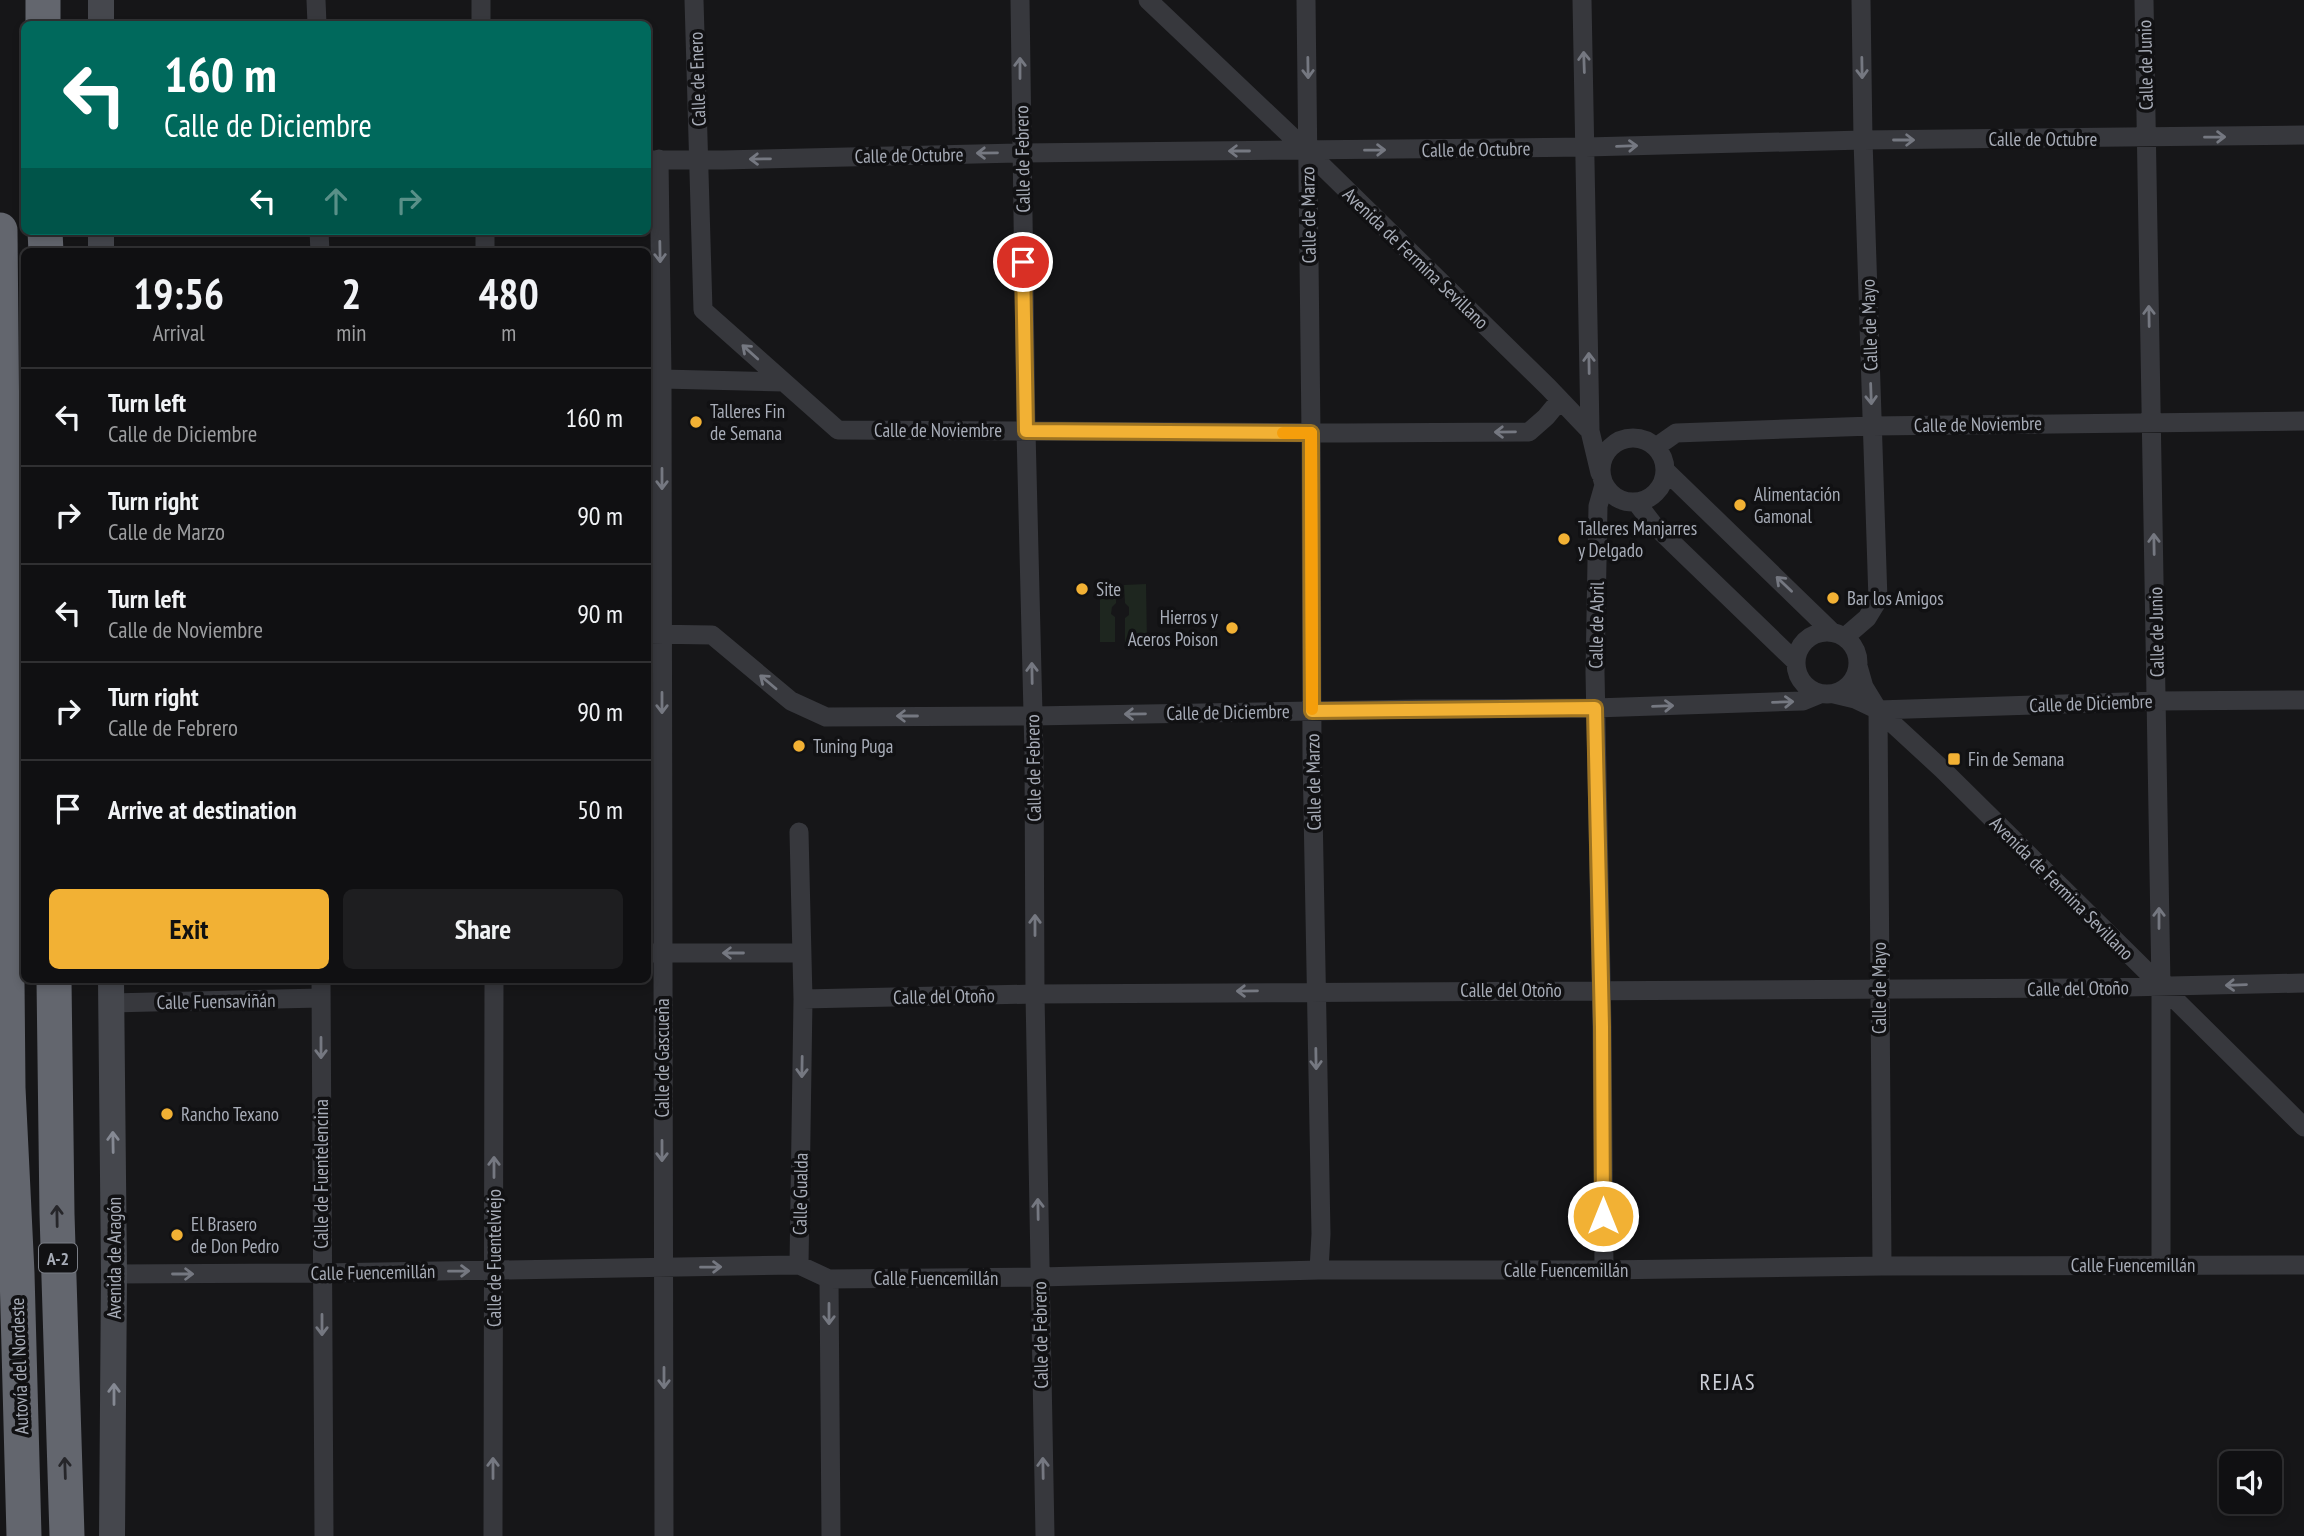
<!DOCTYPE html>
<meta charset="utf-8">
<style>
:root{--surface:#101012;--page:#1e1e20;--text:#f1f3f6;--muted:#9c9d9f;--line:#303032;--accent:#f2b134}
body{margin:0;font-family:"PT Sans Narrow",sans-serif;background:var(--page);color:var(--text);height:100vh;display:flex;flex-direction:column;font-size:26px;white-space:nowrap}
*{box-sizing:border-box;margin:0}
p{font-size:23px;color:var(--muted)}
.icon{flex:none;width:38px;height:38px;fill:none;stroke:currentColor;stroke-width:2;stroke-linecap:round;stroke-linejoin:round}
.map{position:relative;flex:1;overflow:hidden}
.details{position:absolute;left:21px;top:248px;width:630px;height:735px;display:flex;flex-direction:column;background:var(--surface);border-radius:10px;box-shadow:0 4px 10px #0003,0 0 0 2px var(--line)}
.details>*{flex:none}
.guide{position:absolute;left:21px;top:21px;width:630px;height:214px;border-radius:10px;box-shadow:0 4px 10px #0003,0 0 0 2px var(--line);background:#00695c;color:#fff;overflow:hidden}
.buttons{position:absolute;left:2219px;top:1451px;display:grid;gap:14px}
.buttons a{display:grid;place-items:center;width:63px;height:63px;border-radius:10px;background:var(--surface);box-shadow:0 4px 10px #0003,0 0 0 2px var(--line);font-size:35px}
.pin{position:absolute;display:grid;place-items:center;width:60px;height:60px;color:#fff;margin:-30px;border:4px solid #fff;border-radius:50%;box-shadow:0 2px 7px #0007}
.me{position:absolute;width:77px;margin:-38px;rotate:0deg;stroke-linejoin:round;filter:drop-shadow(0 0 5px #0008)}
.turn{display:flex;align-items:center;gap:24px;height:147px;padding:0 28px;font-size:32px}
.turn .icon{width:91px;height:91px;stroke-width:2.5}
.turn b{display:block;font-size:49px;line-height:60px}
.lanes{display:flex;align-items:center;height:66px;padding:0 28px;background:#0003;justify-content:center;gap:35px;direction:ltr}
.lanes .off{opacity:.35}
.eta{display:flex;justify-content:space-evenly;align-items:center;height:119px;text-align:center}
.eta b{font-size:42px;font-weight:700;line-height:49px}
.button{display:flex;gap:14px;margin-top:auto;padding:14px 28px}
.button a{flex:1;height:80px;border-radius:10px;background:var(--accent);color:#111;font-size:28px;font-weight:700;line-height:80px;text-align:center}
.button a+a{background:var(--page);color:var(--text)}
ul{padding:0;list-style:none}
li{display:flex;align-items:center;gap:21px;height:98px;padding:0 28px;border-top:2px solid var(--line)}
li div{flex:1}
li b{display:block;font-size:26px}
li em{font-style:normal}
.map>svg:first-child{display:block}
.green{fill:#1e261f}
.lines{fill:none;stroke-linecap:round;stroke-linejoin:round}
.street{stroke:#37383d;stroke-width:19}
.secondary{stroke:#45474d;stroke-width:26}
.highway{stroke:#63666e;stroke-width:35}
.oneway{stroke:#757881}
.oneway2{stroke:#858993}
.oneway3{stroke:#26262a}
.route-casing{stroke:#9d7322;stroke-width:18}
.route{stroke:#f2b134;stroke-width:12}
.slow{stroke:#f59e0b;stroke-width:12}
.poi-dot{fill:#f2b134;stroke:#111113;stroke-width:2.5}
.labels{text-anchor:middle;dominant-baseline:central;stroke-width:7;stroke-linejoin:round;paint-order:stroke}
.shield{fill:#111113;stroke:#7b7e86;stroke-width:2}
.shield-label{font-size:18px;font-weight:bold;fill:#a8adb8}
.street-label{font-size:19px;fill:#a8adb8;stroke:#111113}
.poi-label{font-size:19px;fill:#a8adb8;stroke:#111113;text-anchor:start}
.quarter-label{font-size:23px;letter-spacing:2px;fill:#c9ccd4;stroke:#111113}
</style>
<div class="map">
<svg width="2304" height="1536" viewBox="0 0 2304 1536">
<rect width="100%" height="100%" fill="#161618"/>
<!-- green -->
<path class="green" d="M1100,584h16v19l-4,4 -1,7 4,3v25h-15z
M1146,584l1,58h-22v-24l4,-3v-8l-4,-4 -1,-18z"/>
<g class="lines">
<!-- street -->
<path class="street" d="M316,0l1,24
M481,0v24
M694,0l9,310 135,120 507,3 184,-1 17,-15 14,-17
M1020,0l6,431 8,323 1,240 10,542
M1148,0l159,151 241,236 42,44 10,42
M1306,0l5,433 1,323 9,478 -2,36
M1582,0l8,431
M2144,0l17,986v278
M659,159l3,220 2,1157
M648,160h75l298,-7 565,-6 277,-7 441,-5
M319,231l1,21
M485,231v21
M662,379l121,3
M1601 470a32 32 0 1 1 64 0a32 32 0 1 1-64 0Z
M1656,447l20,-14 196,-7 432,-5
M1665,470l167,162
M1636,502l17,22 142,137
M1796 663a31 31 0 1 1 62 0a31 31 0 1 1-62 0Z
M648,634l64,1 79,66 35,16 207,-1 383,-7 179,-1 208,-7 17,-7
M1845,637l22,-19 11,-18 -15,-460 -2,-140
M1858,666l6,21 14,23 64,59 362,358
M1834,694l21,5 23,11 279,-9 147,-1
M1878,710l4,556
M648,953h153
M321,980l3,556
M803,999l232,-5 1049,-6 220,-5
M111,1003l210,-5
M799,1265l4,-266 -4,-167
M1604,1270l-2,-243 -7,-355 3,-166 6,-21
M114,1274l208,-1 477,-8 30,14 2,257
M829,1279l210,-2 280,-7h285l278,-4 422,-1
M493,1536l1,-556"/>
<!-- secondary -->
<path class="secondary" d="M101,24v-24
M101,231v21
M111,980l3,294 -2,262"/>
<!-- highway -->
<path class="highway" d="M43,0v24
M0,230l8,858 9,185 7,263
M45,231l1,21
M54,980l3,234 10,322"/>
</g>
<!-- one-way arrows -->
<defs><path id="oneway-shaft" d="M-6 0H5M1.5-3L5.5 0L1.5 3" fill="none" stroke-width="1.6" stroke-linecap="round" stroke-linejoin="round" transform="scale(1.75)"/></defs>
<g class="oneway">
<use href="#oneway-shaft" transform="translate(1584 62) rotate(-92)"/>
<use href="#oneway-shaft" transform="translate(1020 68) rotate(-90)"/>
<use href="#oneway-shaft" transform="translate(1308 68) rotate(89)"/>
<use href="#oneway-shaft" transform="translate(1862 68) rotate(89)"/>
<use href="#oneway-shaft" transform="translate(2215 137) rotate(-1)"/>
<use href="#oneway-shaft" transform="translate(1904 140)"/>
<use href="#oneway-shaft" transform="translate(1627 146) rotate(-2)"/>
<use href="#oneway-shaft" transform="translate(1375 150) rotate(-1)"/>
<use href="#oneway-shaft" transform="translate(1239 151) rotate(180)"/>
<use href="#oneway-shaft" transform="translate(987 153) rotate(179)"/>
<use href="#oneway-shaft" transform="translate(760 159) rotate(179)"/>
<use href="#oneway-shaft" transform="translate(660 252) rotate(89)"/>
<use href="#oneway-shaft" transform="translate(2149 316) rotate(-91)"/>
<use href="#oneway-shaft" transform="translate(750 352) rotate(-138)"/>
<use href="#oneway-shaft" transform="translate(1589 363) rotate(-91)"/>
<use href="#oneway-shaft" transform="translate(1871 394) rotate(88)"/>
<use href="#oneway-shaft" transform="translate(1505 432) rotate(179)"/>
<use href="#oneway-shaft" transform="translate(662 479) rotate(90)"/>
<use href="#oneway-shaft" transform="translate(2154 544) rotate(-91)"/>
<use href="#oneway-shaft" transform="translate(1784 584) rotate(-136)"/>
<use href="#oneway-shaft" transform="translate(1032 673) rotate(-91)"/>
<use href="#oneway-shaft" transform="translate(768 682) rotate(-140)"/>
<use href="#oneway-shaft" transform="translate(1783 702) rotate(-2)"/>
<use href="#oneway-shaft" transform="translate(662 703) rotate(90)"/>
<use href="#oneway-shaft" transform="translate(1663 706) rotate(-2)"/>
<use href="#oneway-shaft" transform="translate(1135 714) rotate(179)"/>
<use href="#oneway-shaft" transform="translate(907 716) rotate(180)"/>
<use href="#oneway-shaft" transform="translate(2159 918) rotate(-90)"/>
<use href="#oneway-shaft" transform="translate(1035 925) rotate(-90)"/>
<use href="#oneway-shaft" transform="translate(733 953) rotate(180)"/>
<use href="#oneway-shaft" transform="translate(2236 985) rotate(178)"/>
<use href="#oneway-shaft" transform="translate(1247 991) rotate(179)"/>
<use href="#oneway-shaft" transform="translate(321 1048) rotate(90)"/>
<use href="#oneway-shaft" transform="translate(1316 1059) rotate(89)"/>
<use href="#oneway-shaft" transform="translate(802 1067) rotate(91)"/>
<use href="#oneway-shaft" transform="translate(662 1151) rotate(90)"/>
<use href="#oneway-shaft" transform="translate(494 1167) rotate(-90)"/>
<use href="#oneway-shaft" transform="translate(1038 1209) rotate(-91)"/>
<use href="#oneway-shaft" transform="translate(711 1267) rotate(-1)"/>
<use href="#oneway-shaft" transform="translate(459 1271) rotate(-1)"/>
<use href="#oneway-shaft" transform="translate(183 1274)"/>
<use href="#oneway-shaft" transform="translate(829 1314) rotate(90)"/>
<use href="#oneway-shaft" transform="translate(322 1325) rotate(90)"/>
<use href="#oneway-shaft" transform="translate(664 1378) rotate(90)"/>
<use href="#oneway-shaft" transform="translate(493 1468) rotate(-90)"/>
<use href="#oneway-shaft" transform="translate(1043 1468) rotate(-91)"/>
</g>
<g class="oneway2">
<use href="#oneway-shaft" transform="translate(113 1142) rotate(-91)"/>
<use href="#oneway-shaft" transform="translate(114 1394) rotate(-90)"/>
</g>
<g class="oneway3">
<use href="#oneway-shaft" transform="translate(57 1216) rotate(-91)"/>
<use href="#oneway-shaft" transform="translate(65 1468) rotate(-92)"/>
</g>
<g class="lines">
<!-- route casing -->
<g class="route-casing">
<path id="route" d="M1023,262l3,169 285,2 1,278 283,-3 7,319 1,189"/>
</g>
<!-- route -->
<use href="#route" class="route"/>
<!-- slow -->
<path class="slow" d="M1283,433h28l1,276"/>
</g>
<!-- markers -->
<g class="poi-dot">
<circle cx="696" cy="422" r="7"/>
<circle cx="1740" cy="505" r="7"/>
<circle cx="1564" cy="539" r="7"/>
<circle cx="1082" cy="589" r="7"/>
<circle cx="1833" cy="598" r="7"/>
<circle cx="1232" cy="628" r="7"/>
<circle cx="799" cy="746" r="7"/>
<rect x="1947" y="752" width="14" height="14" rx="3.5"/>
<circle cx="167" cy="1114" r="7"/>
<circle cx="177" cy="1235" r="7"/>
</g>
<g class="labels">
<!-- shield labels -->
<rect class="shield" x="39" y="1243.5" width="38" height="29" rx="5"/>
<g class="shield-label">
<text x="58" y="1258">A-2</text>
</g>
<!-- street labels -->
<g class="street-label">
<text transform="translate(2145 65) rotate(-91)">Calle de Junio</text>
<text transform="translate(697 79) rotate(-92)">Calle de Enero</text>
<text x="2043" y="139">Calle de Octubre</text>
<text transform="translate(1476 149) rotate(-1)">Calle de Octubre</text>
<text transform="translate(909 155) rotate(-1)">Calle de Octubre</text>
<text transform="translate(1022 159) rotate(-91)">Calle de Febrero</text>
<text transform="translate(1308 215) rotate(-91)">Calle de Marzo</text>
<text transform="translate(1416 258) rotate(44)">Avenida de Fermina Sevillano</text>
<text transform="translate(1869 325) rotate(-92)">Calle de Mayo</text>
<text transform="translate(1978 424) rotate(-1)">Calle de Noviembre</text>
<text x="938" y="430">Calle de Noviembre</text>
<text transform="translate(1596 625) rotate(-89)">Calle de Abril</text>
<text transform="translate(2156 632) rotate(-91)">Calle de Junio</text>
<text transform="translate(2091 703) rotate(-2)">Calle de Diciembre</text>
<text transform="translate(1228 712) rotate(-1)">Calle de Diciembre</text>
<text transform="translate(1033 768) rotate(-91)">Calle de Febrero</text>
<text transform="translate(1313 782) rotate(-91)">Calle de Marzo</text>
<text transform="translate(2062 888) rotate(45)">Avenida de Fermina Sevillano</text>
<text transform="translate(1879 988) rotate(-90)">Calle de Mayo</text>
<text transform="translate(2078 988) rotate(-1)">Calle del Otoño</text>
<text x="1511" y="990">Calle del Otoño</text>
<text transform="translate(944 996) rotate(-1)">Calle del Otoño</text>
<text transform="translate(216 1001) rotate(-1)">Calle Fuensaviñán</text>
<text transform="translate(662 1058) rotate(-90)">Calle de Gascueña</text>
<text transform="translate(321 1174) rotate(-90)">Calle de Fuentelencina</text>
<text transform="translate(800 1194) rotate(-89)">Calle Gualda</text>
<text transform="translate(114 1258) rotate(-90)">Avenida de Aragón</text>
<text transform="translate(494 1258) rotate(-90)">Calle de Fuentelviejo</text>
<text x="2133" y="1265">Calle Fuencemillán</text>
<text x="1566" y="1270">Calle Fuencemillán</text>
<text transform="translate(373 1272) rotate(-1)">Calle Fuencemillán</text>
<text x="936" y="1278">Calle Fuencemillán</text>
<text transform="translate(1040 1335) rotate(-91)">Calle de Febrero</text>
<text transform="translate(19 1366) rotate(-92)">Autovía del Nordeste</text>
</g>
<!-- poi labels -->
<g class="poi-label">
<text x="710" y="411">Talleres Fin<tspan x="710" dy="22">de Semana</tspan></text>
<text x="1754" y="494">Alimentación<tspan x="1754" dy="22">Gamonal</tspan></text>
<text x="1578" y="528">Talleres Manjarres<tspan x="1578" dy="22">y Delgado</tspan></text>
<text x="1096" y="589">Site</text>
<text x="1847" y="598">Bar los Amigos</text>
<text x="1218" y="617" text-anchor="end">Hierros y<tspan x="1218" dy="22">Aceros Poison</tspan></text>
<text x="813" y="746">Tuning Puga</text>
<text x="1968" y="759">Fin de Semana</text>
<text x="181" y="1114">Rancho Texano</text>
<text x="191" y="1224">El Brasero<tspan x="191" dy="22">de Don Pedro</tspan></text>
</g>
<!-- quarter labels -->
<g class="quarter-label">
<text x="1728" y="1381">REJAS</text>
</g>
</g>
</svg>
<div class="buttons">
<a><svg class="icon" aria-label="sound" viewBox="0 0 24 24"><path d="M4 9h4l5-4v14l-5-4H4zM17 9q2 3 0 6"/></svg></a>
</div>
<div class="pin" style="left:1023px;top:262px;background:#d93025"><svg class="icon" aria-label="arrive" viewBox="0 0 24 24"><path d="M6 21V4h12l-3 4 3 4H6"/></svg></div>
<svg class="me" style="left:1603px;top:1216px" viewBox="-20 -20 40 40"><circle r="17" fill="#f2b134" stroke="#fff" stroke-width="3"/><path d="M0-11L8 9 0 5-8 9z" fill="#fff"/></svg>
<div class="guide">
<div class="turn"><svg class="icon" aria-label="left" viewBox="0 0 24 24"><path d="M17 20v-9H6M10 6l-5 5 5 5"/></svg><div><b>160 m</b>Calle de Diciembre</div></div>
<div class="lanes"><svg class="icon" aria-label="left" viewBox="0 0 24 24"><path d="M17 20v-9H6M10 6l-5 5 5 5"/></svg><svg class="icon off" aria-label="ahead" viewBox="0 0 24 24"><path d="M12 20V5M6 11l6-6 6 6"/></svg><svg class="icon off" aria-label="right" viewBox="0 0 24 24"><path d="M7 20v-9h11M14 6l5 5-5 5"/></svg></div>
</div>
<section class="details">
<div class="eta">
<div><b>19:56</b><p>Arrival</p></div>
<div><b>2</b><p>min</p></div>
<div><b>480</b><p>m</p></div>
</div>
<ul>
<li><svg class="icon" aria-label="left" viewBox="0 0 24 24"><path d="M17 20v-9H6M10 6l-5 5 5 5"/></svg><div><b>Turn left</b><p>Calle de Diciembre</p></div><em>160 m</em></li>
<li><svg class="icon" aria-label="right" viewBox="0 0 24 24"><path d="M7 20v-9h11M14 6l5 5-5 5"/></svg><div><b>Turn right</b><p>Calle de Marzo</p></div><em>90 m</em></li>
<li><svg class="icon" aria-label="left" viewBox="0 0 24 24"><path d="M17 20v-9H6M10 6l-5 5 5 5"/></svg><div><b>Turn left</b><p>Calle de Noviembre</p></div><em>90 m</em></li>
<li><svg class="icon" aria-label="right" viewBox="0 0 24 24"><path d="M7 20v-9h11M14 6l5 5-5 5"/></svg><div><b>Turn right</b><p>Calle de Febrero</p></div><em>90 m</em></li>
<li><svg class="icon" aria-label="arrive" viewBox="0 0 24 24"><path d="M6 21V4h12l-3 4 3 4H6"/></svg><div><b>Arrive at destination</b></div><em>50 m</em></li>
</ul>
<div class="button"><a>Exit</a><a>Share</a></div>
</section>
</div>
